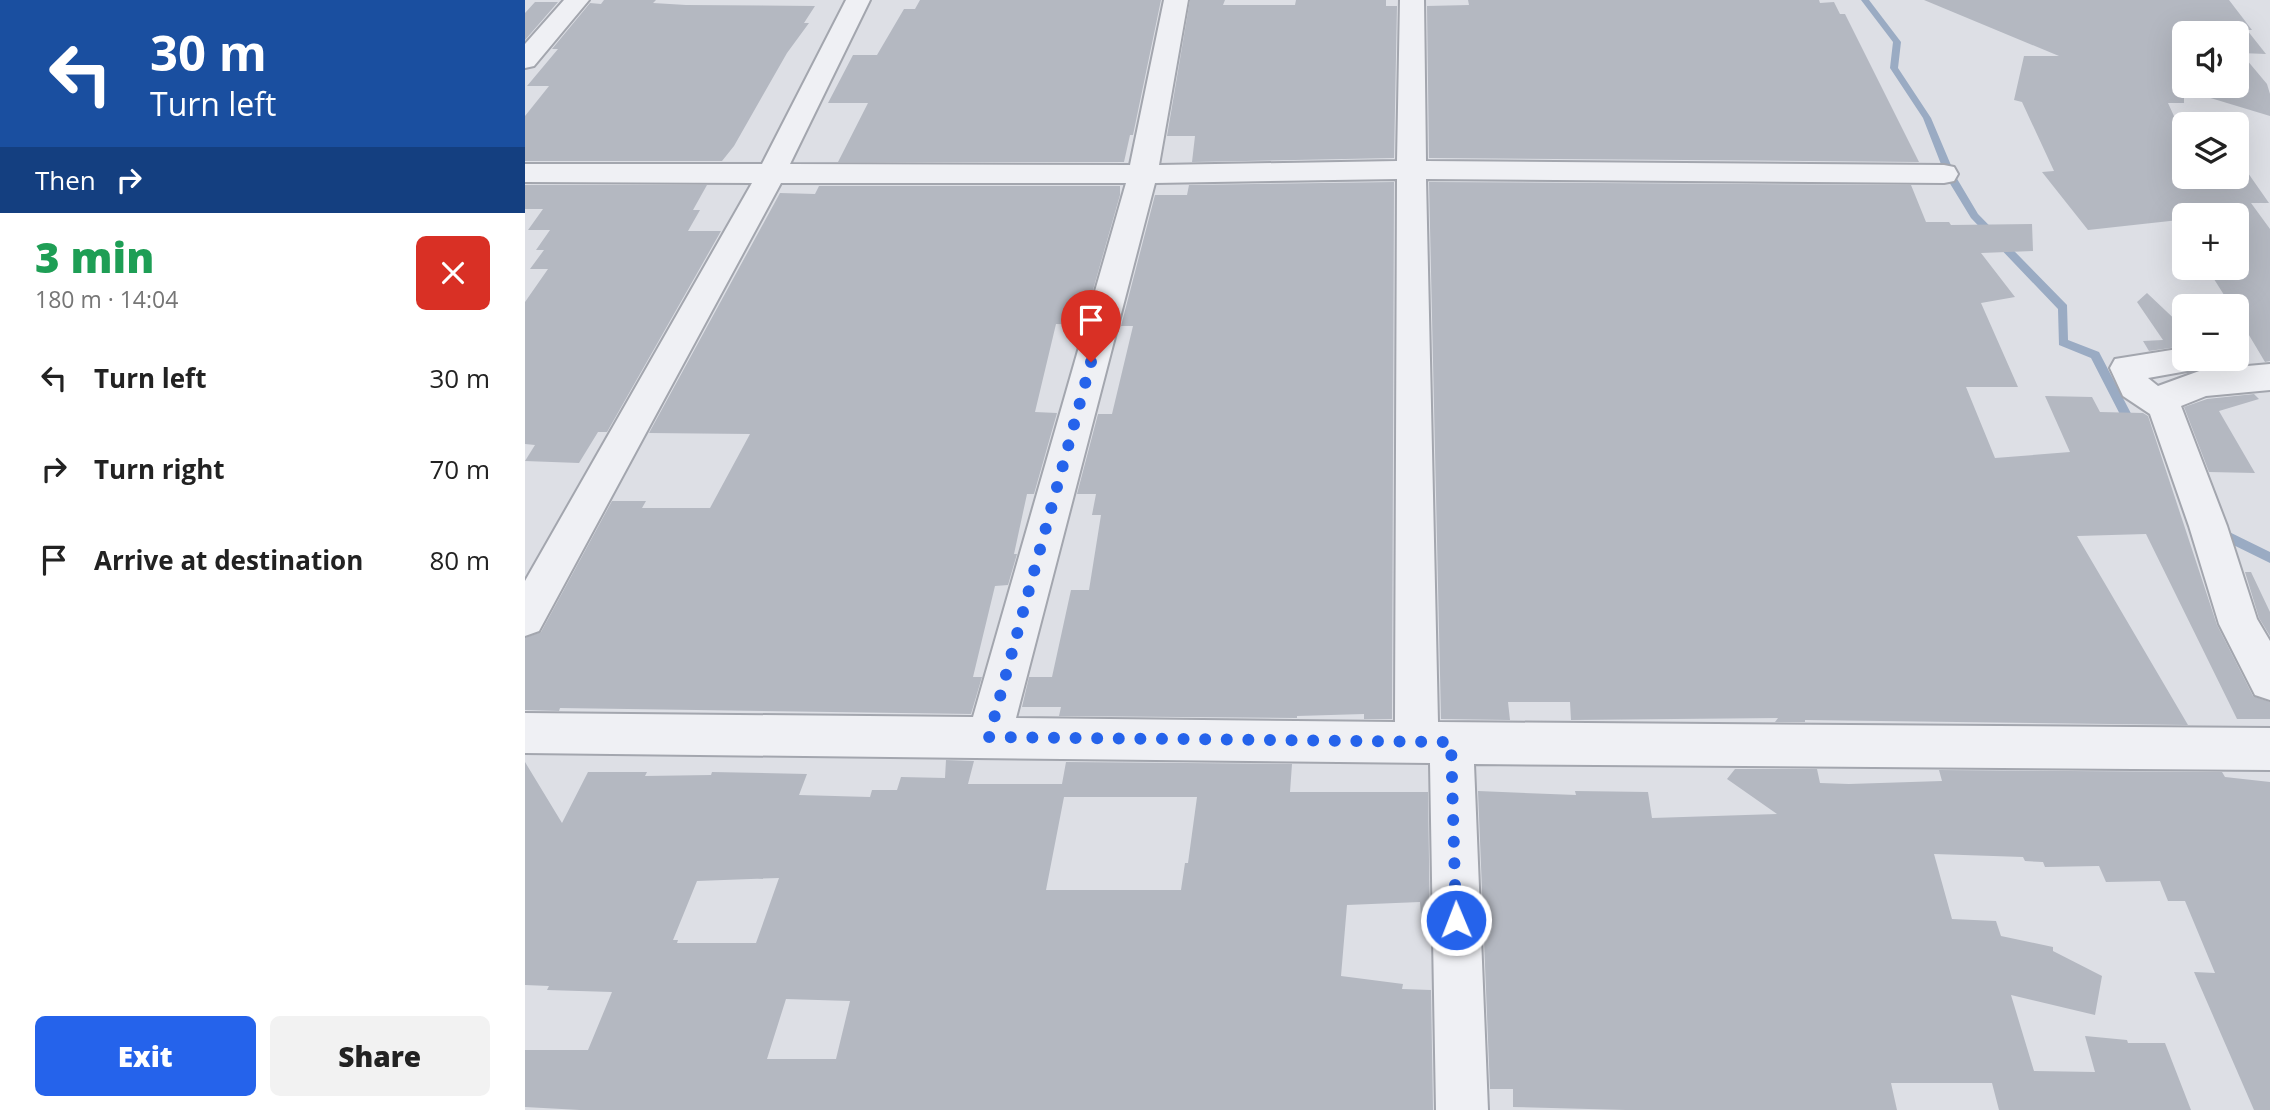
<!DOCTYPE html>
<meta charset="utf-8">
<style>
:root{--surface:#fff;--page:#f2f2f2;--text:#222;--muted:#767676;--accent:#2563eb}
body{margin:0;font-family:"Open Sans",sans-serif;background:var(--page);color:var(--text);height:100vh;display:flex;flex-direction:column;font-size:26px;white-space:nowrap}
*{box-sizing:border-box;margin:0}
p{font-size:23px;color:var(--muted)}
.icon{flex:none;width:38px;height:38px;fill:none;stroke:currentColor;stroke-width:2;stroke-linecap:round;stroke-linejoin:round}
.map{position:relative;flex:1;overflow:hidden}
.drawer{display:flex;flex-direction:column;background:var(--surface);width:525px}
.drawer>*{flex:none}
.banner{background:#1a4fa0;color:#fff;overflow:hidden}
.fabs{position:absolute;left:1647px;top:21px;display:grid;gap:14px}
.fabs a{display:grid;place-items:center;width:77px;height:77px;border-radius:10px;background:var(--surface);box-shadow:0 7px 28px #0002;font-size:35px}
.pin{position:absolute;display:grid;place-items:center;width:60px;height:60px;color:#fff;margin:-72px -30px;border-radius:50% 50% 50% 0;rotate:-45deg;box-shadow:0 0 7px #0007}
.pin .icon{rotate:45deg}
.me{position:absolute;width:77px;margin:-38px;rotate:359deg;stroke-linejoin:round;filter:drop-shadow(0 0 5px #0008)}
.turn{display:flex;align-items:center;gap:24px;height:147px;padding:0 35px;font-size:32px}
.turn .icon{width:91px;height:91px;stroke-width:2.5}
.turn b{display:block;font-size:49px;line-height:60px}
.then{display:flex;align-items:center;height:66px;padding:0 35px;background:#0003;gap:14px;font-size:26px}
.round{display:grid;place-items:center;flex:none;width:74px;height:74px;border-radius:10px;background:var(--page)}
.overview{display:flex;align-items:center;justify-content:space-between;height:119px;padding:0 35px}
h1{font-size:42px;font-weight:800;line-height:52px;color:#1e9e55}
.primary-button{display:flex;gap:14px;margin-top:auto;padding:14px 35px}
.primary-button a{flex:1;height:80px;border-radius:10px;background:var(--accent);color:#fff;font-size:28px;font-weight:800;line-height:80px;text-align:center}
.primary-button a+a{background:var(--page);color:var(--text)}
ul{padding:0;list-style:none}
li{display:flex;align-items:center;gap:21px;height:91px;padding:0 35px}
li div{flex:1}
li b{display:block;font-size:26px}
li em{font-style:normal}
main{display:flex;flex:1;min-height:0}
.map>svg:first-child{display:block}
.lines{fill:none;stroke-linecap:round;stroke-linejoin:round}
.stream{fill:#9aabc3;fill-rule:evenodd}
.building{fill:#b4b8c1;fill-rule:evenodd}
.minor-casing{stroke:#a3a6ae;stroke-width:4}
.minor{fill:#eff0f4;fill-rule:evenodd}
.route{stroke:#2563eb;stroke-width:12;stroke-dasharray:0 21.6}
</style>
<main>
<section class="drawer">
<div class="banner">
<div class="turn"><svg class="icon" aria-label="left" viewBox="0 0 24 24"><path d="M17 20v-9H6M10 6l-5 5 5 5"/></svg><div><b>30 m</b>Turn left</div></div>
<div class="then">Then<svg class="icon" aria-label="right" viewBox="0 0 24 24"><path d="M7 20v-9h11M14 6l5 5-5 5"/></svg></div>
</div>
<div class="overview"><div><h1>3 min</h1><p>180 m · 14:04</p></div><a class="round" style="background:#d93025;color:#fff"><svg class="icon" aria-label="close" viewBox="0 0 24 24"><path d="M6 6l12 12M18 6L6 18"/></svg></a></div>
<ul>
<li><svg class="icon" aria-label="left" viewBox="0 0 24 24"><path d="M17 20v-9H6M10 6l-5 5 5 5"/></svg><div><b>Turn left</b></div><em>30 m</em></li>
<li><svg class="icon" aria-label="right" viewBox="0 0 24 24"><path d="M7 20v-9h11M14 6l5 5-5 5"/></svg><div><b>Turn right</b></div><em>70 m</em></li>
<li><svg class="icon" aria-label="arrive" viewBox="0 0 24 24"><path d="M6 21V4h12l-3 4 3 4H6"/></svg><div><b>Arrive at destination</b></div><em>80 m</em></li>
</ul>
<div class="primary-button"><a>Exit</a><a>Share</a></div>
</section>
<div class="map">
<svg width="1745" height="1110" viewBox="0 0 1745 1110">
<rect width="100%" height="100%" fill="#dddfe5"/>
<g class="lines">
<!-- stream -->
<path class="stream" d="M1336,0h8l32,42 -3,26 33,50 25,59 22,37 89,91 1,35 31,12 38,73 -2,3h-8l-36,-70 -32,-13 -1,-36 -87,-91 -25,-41 -23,-59 -33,-50 3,-26z
M1692,526l53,26v11l-57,-28 -2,-4 2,-4z"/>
</g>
<!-- building -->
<path class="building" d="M79,0h52l-3,3 33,2 129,1 -11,17h5l-22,30 -53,93 -12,15h-197v-45l24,-30h-22l31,-37h-6l38,-46 11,1z
M395,0h241l-28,135h-3l-6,27h-286l30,-59h-40l25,-48h24l27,-46h11z
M665,0h35l-2,5h72l1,-5h90v6h11l-3,152 -202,4 3,-26h-28z
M943,0h351l1,3 14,-1 6,12h5l74,148 -490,-4 -2,-152 42,-1z
M1399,0h305l23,30h-5l19,24 -25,-1 26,31 3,10v22l-86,-26v13h-16l16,35v39h53v-4h11l21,30h-18l19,26v132l-5,1 -28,-47v-9h-6l-24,-38h30v-53h-53v14l-5,-9 -91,10 -46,-58 12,-1 -32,-69 -8,-2 10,-44h35zM1659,33h53v53h-53z
M10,2h23l-33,38v-27z
M869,182l-2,537h-28v-5l-67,2v2l-238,-2 2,-9h-39l7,-30h23l19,-87h18l12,-75h-9l4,-21h-19l21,-80h14l21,-88h-12l34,-131h32l2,-10z
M904,182l482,3 15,37h23l2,3 81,-1 1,27 -52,2 34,44 -34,6 37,84h-52l29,71 75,-6 -25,-56 47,1 8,15 43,1 5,3 69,209 36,71 17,6v17h-33l-91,-185 -69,2 111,189 -383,-5v2h-30l3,-4 -207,2 -1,-18h-62l2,18 -69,-1z
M0,185h182l-14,25h7l-12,21h33l-114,201h-9l-19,31 -54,-2 10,-16 -10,-1v-142l23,-33h-18l14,-19h-8l14,-20h-22l15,-21h-18z
M294,186h301v9l-37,130 -27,-1 -21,88 22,1 -23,81h-7l-13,60h3l-9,31 -13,1 -22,91h9l-11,37 -411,-6 -1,3 -34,-1v-72l16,-6 71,-131h34l-4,7h68l40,-74 -101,-1 131,-240 35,1z
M1622,293l37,35v18l-35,5 -6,-10 20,-1 -26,-38z
M1729,394l5,5 -40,12 36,62 -46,-1 -25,-65 23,-8z
M1720,572h6l19,40v24l-11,-18z
M421,760l28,1 -6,23h94l4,-22 226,2 -2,28h138l2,137h-8l-2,-27 -73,3 -6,71 62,8 -1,5 29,1 2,120h-853l-55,-3v-57h63l24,-58 -65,-2 2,-4 -24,-1v-223l37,61 26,-51h59l-2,4 66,-1 1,-3 95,2 -8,21 71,2 2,-7h25l4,-13 44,1zM539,797h133l-9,66h-3l-4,27h-135zM254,878l-23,65h-79l1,-3h-5l24,-59zM261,999l64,2 -14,58h-69z
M1210,769h82l3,14 29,1 93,-3 -3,-11 283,2 3,5 45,5v328h-16l-60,-138 21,1 -30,-72h-17l-8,-20 -54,1 -7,-16 -54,1 -2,-5 -18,-1 -2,-4 -89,-3 18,65 44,2 5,15 52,11v4l49,25 -7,39 -84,-20 23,76 61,1 -10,-36 42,4 1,3h37l26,67h-192l-7,-27h-101l6,27h-271l-113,-3v-18h-23l-12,-298 98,4 -1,-4 73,1 4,26 125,-4 -50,-35z"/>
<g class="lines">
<!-- minor casing -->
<g class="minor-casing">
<path id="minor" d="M39,0h25l-55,66 -9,2v-24z
M321,0h24l-80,164 340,1 34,-165h24l-29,165 238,-4 3,-161h24l2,161 518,4 10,2 4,7 -4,7 -10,2 -518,-4 12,543 832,6v42l-796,-6 14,346h-52l-6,-347 -905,-10v-40l448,4 153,-534h-345l-242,448 -14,5v-55l227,-398 -227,-1v-18h237zM872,179l-2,543 -379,-4 139,-535z
M1659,348v11h25l-5,9 -56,10 10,8 44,-16 68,-6v26l-64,6 -25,10 46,120 30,93 13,22v59l-15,-5 -36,-71 -30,-98 -39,-112 -27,-18 -13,-28 5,-9z"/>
</g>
<!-- minor -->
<use href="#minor" class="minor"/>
</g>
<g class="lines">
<!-- route -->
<path class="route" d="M566,362l-102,375 462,5 5,178"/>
</g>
</svg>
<div class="fabs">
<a><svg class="icon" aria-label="sound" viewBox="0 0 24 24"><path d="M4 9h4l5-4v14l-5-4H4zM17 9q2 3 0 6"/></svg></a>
<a><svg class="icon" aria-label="layers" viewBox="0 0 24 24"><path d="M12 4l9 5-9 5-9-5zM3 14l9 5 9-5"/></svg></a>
<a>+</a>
<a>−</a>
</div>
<div class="pin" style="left:566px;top:362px;background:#d93025"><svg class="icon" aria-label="arrive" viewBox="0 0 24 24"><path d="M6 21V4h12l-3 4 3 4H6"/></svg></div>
<svg class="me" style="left:931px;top:920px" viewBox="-20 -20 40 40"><circle r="17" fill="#2563eb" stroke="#fff" stroke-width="3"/><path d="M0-11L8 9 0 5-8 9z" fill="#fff"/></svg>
</div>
</main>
